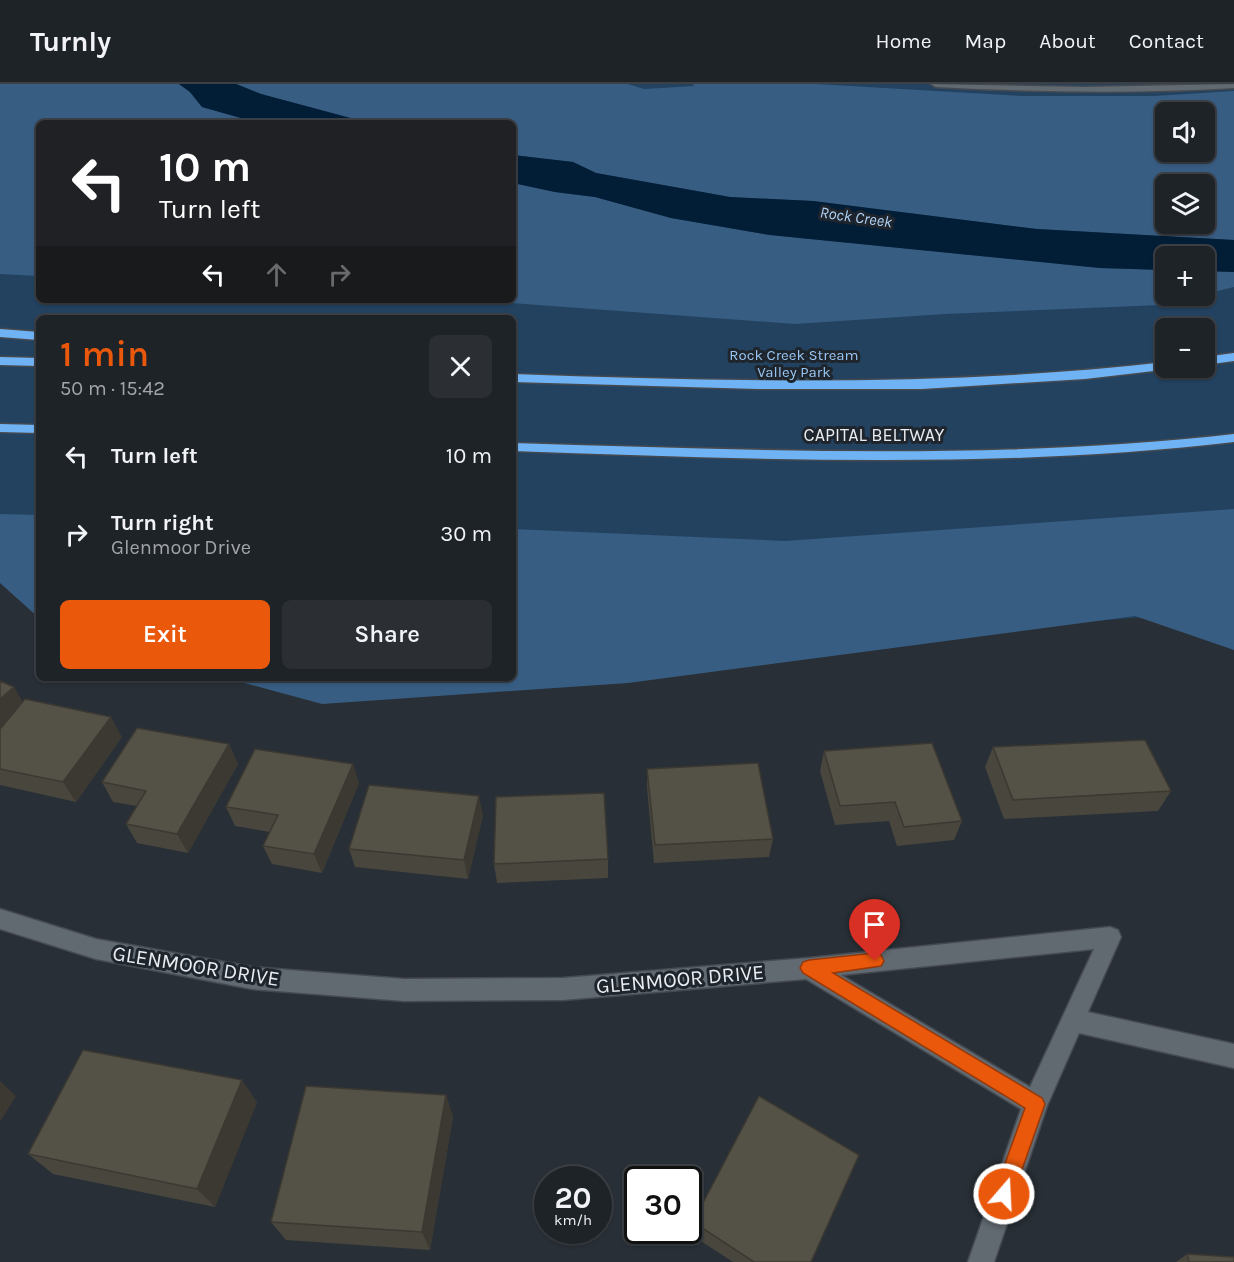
<!DOCTYPE html>
<meta charset="utf-8">
<style>
:root{--surface:#1e2328;--page:#2b2f34;--text:#f1f3f6;--muted:#a1a4a8;--line:#3c4045;--accent:#ea580c}
body{margin:0;font-family:Karla,sans-serif;background:var(--page);color:var(--text);height:100vh;display:flex;flex-direction:column;font-size:22px;white-space:nowrap}
*{box-sizing:border-box;margin:0}
p{font-size:20px;color:var(--muted)}
.icon{flex:none;width:33px;height:33px;fill:none;stroke:currentColor;stroke-width:2;stroke-linecap:round;stroke-linejoin:round}
.map{position:relative;flex:1;overflow:hidden}
.panel{position:absolute;left:36px;top:231px;width:480px;height:366px;display:flex;flex-direction:column;background:var(--surface);border-radius:9px;box-shadow:0 2px 4px #0004,0 0 0 2px var(--line)}
.panel>*{flex:none}
.banner{position:absolute;left:36px;top:36px;width:480px;height:183px;border-radius:9px;box-shadow:0 2px 4px #0004,0 0 0 2px var(--line);background:#202124;color:#fff;overflow:hidden}
.fabs{position:absolute;left:1155px;top:18px;display:grid;gap:12px}
.fabs a{display:grid;place-items:center;width:60px;height:60px;border-radius:9px;background:var(--surface);box-shadow:0 2px 4px #0004,0 0 0 2px var(--line);font-size:30px}
.speed{position:absolute;left:534px;top:1082px;display:flex;gap:12px;font-size:30px;font-weight:700;text-align:center}
.speed>*{display:grid;place-content:center;width:78px;height:78px;border-radius:50%;background:var(--surface);box-shadow:0 2px 4px #0004,0 0 0 2px var(--line);line-height:1}
.speed small{font-size:15px;font-weight:400}
.speed .limit{border:3px solid #111;border-radius:9px;background:#fff;color:#111}
.pin{position:absolute;display:grid;place-items:center;width:51px;height:51px;color:#fff;margin:-62px -26px;border-radius:50% 50% 50% 0;rotate:-45deg;box-shadow:0 0 6px #0007}
.pin .icon{rotate:45deg}
.me{position:absolute;width:66px;margin:-33px;rotate:19deg;stroke-linejoin:round;filter:drop-shadow(0 0 4px #0008)}
.turn{display:flex;align-items:center;gap:21px;height:126px;padding:0 24px;font-size:27px}
.turn .icon{width:78px;height:78px;stroke-width:2.5}
.turn b{display:block;font-size:42px;line-height:51px}
.lanes{display:flex;align-items:center;height:57px;padding:0 24px;background:#0003;justify-content:center;gap:30px;direction:ltr}
.lanes .off{opacity:.35}
.round{display:grid;place-items:center;flex:none;width:63px;height:63px;border-radius:9px;background:var(--page)}
.headline{display:flex;align-items:center;justify-content:space-between;height:102px;padding:0 24px}
h1{font-size:36px;font-weight:600;line-height:45px;color:var(--accent)}
.primary-button{display:flex;gap:12px;margin-top:auto;padding:12px 24px}
.primary-button a{flex:1;height:69px;border-radius:9px;background:var(--accent);color:#fff;font-size:24px;font-weight:600;line-height:69px;text-align:center}
.primary-button a+a{background:var(--page);color:var(--text)}
ul{padding:0;list-style:none}
li{display:flex;align-items:center;gap:18px;height:78px;padding:0 24px}
li div{flex:1}
li b{display:block;font-size:22px}
li em{font-style:normal}
header{display:flex;align-items:center;gap:36px;box-sizing:border-box;height:84px;padding:0 30px;background:var(--surface);border-bottom:2px solid var(--line)}
header strong{font-size:28px}
nav{display:flex;gap:33px;margin-inline-start:auto;font-size:21px}
.map>svg:first-child{display:block}
.green{fill:#224260;fill-rule:evenodd}
.forest{fill:#385d82;fill-rule:evenodd}
.water{fill:#021d36}
.lines{fill:none;stroke-linecap:round;stroke-linejoin:round}
.street-casing{stroke:#454a51;stroke-width:3}
.secondary-casing{stroke:#454a51;stroke-width:3}
.highway-casing{stroke:#454a51;stroke-width:3}
.street{fill:#616971;fill-rule:evenodd}
.secondary{fill:#616971;fill-rule:evenodd}
.highway{fill:#70b3f4;fill-rule:evenodd}
.wall{fill:#48463d}
.shaded-wall{fill:#3b3932}
.building{fill:#545147;stroke:#3b3932;stroke-width:1.5}
.route{fill:#ea580c;stroke:#983908;stroke-width:1.5}
.labels{text-anchor:middle;dominant-baseline:central;stroke-width:6;stroke-linejoin:round;paint-order:stroke}
.far-park-label{font-size:15px;fill:#98c6f5;stroke:#1f252c}
.far-water-label{font-size:16px;font-style:italic;fill:#afd2f6;stroke:#1f252c}
.street-label{font-size:18px;fill:#e9edf2;stroke:#1f252c}
.near-street-label{font-size:21px;fill:#e9edf2;stroke:#1f252c}
</style>
<header>
<strong>Turnly</strong>
<nav><a>Home</a><a>Map</a><a>About</a><a>Contact</a></nav>
</header>
<div class="map">
<svg width="1234" height="1178" viewBox="0 0 1234 1178">
<rect width="100%" height="100%" fill="#282f36"/>
<!-- green -->
<path class="green" d="M0,0h1234v526l-681,54h-40v-346h-474v246l-39,-22zM1166,28h38v40h-38zM39,39h474v177h-474zM1166,100h38v40h-38zM1166,172h38v40h-38zM1166,244h38v40h-38z"/>
<!-- forest -->
<path class="forest" d="M0,0h179l11,8 12,15 57,16h-220v153l-39,-2z
M236,0h392l16,5 50,-3 -1,-2h123l206,12h132l80,-5v149l-197,-11 -224,-28 -83,-4 -134,-24 -23,-11 -60,-7v-32h-144l-108,-29zM1166,28h38v40h-38zM1166,100h38v40h-38z
M513,99l42,9 40,5 76,21 99,17 330,33 65,2 1,26h33l-39,9 -215,9 -150,10 -323,-24h41z
M1205,187l29,1v15l-29,7z
M1234,425v141l-99,-34 -507,67 -306,21 -96,-26h287v-149l272,12z
M0,430l39,1v103l-39,-35z"/>
<!-- water -->
<path class="water" d="M179,0h57l25,10 108,29h-32l-16,-5 4,5h-66l-57,-16 -12,-15z
M513,71l60,7 23,11 134,24 83,4 224,28 197,11v32l-29,-1 -1,-15h-38l-1,14 -65,-2 -330,-33 -99,-17 -76,-21 -40,-5 -42,-9z"/>
<g class="lines">
<!-- street casing -->
<g class="street-casing">
<path id="street" d="M0,825l96,30 156,28 152,12 159,-1 246,-20 301,-31 8,3 3,7 -33,75 146,32v24l-155,-35 -32,73 -53,156h-26l53,-153 -215,-130 -243,21 -159,1 -152,-12 -156,-30 -96,-30zM1094,865l-64,138 -189,-112z"/>
</g>
<!-- secondary casing -->
<g class="secondary-casing">
<path id="secondary" d="M931,0l154,3 149,-3v4c-99,6 -199,4 -298,-1z"/>
</g>
<!-- highway casing -->
<g class="highway-casing">
<path id="highway" d="M0,245l39,3v8l-39,-3z
M1234,269v8l-30,4v-8z
M0,273l39,1v8l-39,-1z
M1166,278v6l5,1 -86,10 -163,10h-164l-245,-7v-8c221,8 432,13 653,-12z
M0,340l39,1v8l-39,-1z
M1234,350v8c-239,28 -481,17 -721,9v-8c240,7 482,18 721,-9z"/>
</g>
<!-- street -->
<use href="#street" class="street"/>
<!-- secondary -->
<use href="#secondary" class="secondary"/>
<!-- highway -->
<use href="#highway" class="highway"/>
</g>
<!-- wall -->
<path class="wall" d="M0,597l23,21 99,35 -46,65 -76,-17z
M229,660l9,20 -50,89 -51,-10 -11,-19 11,-18 -24,-4 -11,-20z
M993,663l178,44 -13,20 -154,8 -19,-52z
M824,667l138,70 -8,19 -57,6 -8,-25 -54,4 -15,-54z
M647,685l126,70 -4,18 -115,6 -7,-75z
M359,699l-37,90 -50,-9 -9,-18 7,-14 -35,-6 -9,-19z
M483,731l-15,64 -113,-12 -6,-18z
M608,775v19l-111,5 -3,-19z
M446,1011l7,22 -23,133 -144,-10 -15,-18z
M257,1018l-42,105 -162,-33 -25,-20z
M693,1138l118,40h-78l-43,-28z
M1187,1170l47,8h-58z"/>
<!-- shaded-wall -->
<path class="shaded-wall" d="M14,603l12,20 -26,24v-32z
M111,633l11,20 -46,65 -13,-20z
M229,660l9,20 -50,89 -11,-19z
M353,680l6,19 -37,90 -8,-19z
M479,712l4,19 -15,64 -4,-19z
M242,996l15,22 -42,105 -18,-18z
M0,997l16,15 -16,26z
M446,1011l7,22 -23,133 -8,-18z"/>
<!-- building -->
<path class="building" d="M0,597l14,6 -14,12z
M25,615l86,18 -48,65 -63,-13v-40z
M137,644l92,16 -52,90 -51,-10 20,-33 -44,-9z
M1145,656l26,51 -158,9 -20,-53z
M932,659l30,78 -58,6 -9,-25 -55,4 -16,-55z
M255,665l98,15 -39,90 -51,-8 15,-31 -52,-8z
M758,679l15,76 -118,6 -8,-76z
M369,701l110,11 -15,64 -115,-11z
M604,709l4,66 -114,5 2,-67z
M83,966l159,30 -45,109 -169,-35z
M306,1002l140,9 -24,137 -151,-10z
M759,1012l100,59 -48,107h-57l-61,-40z
M1187,1170l47,3v5h-45z"/>
<!-- route -->
<path class="route" d="M875,869l6,2 3,6 -3,5 -48,7 209,125 3,6 -34,97 -7,3 -7,-3 -3,-7 31,-86 -222,-135 -3,-5 3,-6 6,-2z"/>
<g class="labels">
<!-- far-park labels -->
<g class="far-park-label">
<text x="794" y="271">Rock Creek Stream<tspan x="794" dy="17">Valley Park</tspan></text>
</g>
<!-- far-water labels -->
<g class="far-water-label">
<text transform="translate(856 133) rotate(8)">Rock Creek</text>
</g>
<!-- street labels -->
<g class="street-label">
<text x="874" y="351">CAPITAL BELTWAY</text>
</g>
<!-- near-street labels -->
<g class="near-street-label">
<text transform="translate(196 882) rotate(9)">GLENMOOR DRIVE</text>
<text transform="translate(680 895) rotate(-5)">GLENMOOR DRIVE</text>
</g>
</g>
</svg>
<div class="fabs">
<a><svg class="icon" aria-label="sound" viewBox="0 0 24 24"><path d="M4 9h4l5-4v14l-5-4H4zM17 9q2 3 0 6"/></svg></a>
<a><svg class="icon" aria-label="layers" viewBox="0 0 24 24"><path d="M12 4l9 5-9 5-9-5zM3 14l9 5 9-5"/></svg></a>
<a>+</a>
<a>−</a>
</div>
<div class="speed"><div>20<small>km/h</small></div><div class="limit">30</div></div>
<div class="pin" style="left:875px;top:877px;background:#d93025"><svg class="icon" aria-label="arrive" viewBox="0 0 24 24"><path d="M6 21V4h12l-3 4 3 4H6"/></svg></div>
<svg class="me" style="left:1004px;top:1110px" viewBox="-20 -20 40 40"><circle r="17" fill="#ea580c" stroke="#fff" stroke-width="3"/><path d="M0-11L8 9 0 5-8 9z" fill="#fff"/></svg>
<div class="banner">
<div class="turn"><svg class="icon" aria-label="left" viewBox="0 0 24 24"><path d="M17 20v-9H6M10 6l-5 5 5 5"/></svg><div><b>10 m</b>Turn left</div></div>
<div class="lanes"><svg class="icon" aria-label="left" viewBox="0 0 24 24"><path d="M17 20v-9H6M10 6l-5 5 5 5"/></svg><svg class="icon off" aria-label="ahead" viewBox="0 0 24 24"><path d="M12 20V5M6 11l6-6 6 6"/></svg><svg class="icon off" aria-label="right" viewBox="0 0 24 24"><path d="M7 20v-9h11M14 6l5 5-5 5"/></svg></div>
</div>
<section class="panel">
<div class="headline"><div><h1>1 min</h1><p>50 m · 15:42</p></div><a class="round"><svg class="icon" aria-label="close" viewBox="0 0 24 24"><path d="M6 6l12 12M18 6L6 18"/></svg></a></div>
<ul>
<li><svg class="icon" aria-label="left" viewBox="0 0 24 24"><path d="M17 20v-9H6M10 6l-5 5 5 5"/></svg><div><b>Turn left</b></div><em>10 m</em></li>
<li><svg class="icon" aria-label="right" viewBox="0 0 24 24"><path d="M7 20v-9h11M14 6l5 5-5 5"/></svg><div><b>Turn right</b><p>Glenmoor Drive</p></div><em>30 m</em></li>
</ul>
<div class="primary-button"><a>Exit</a><a>Share</a></div>
</section>
</div>
